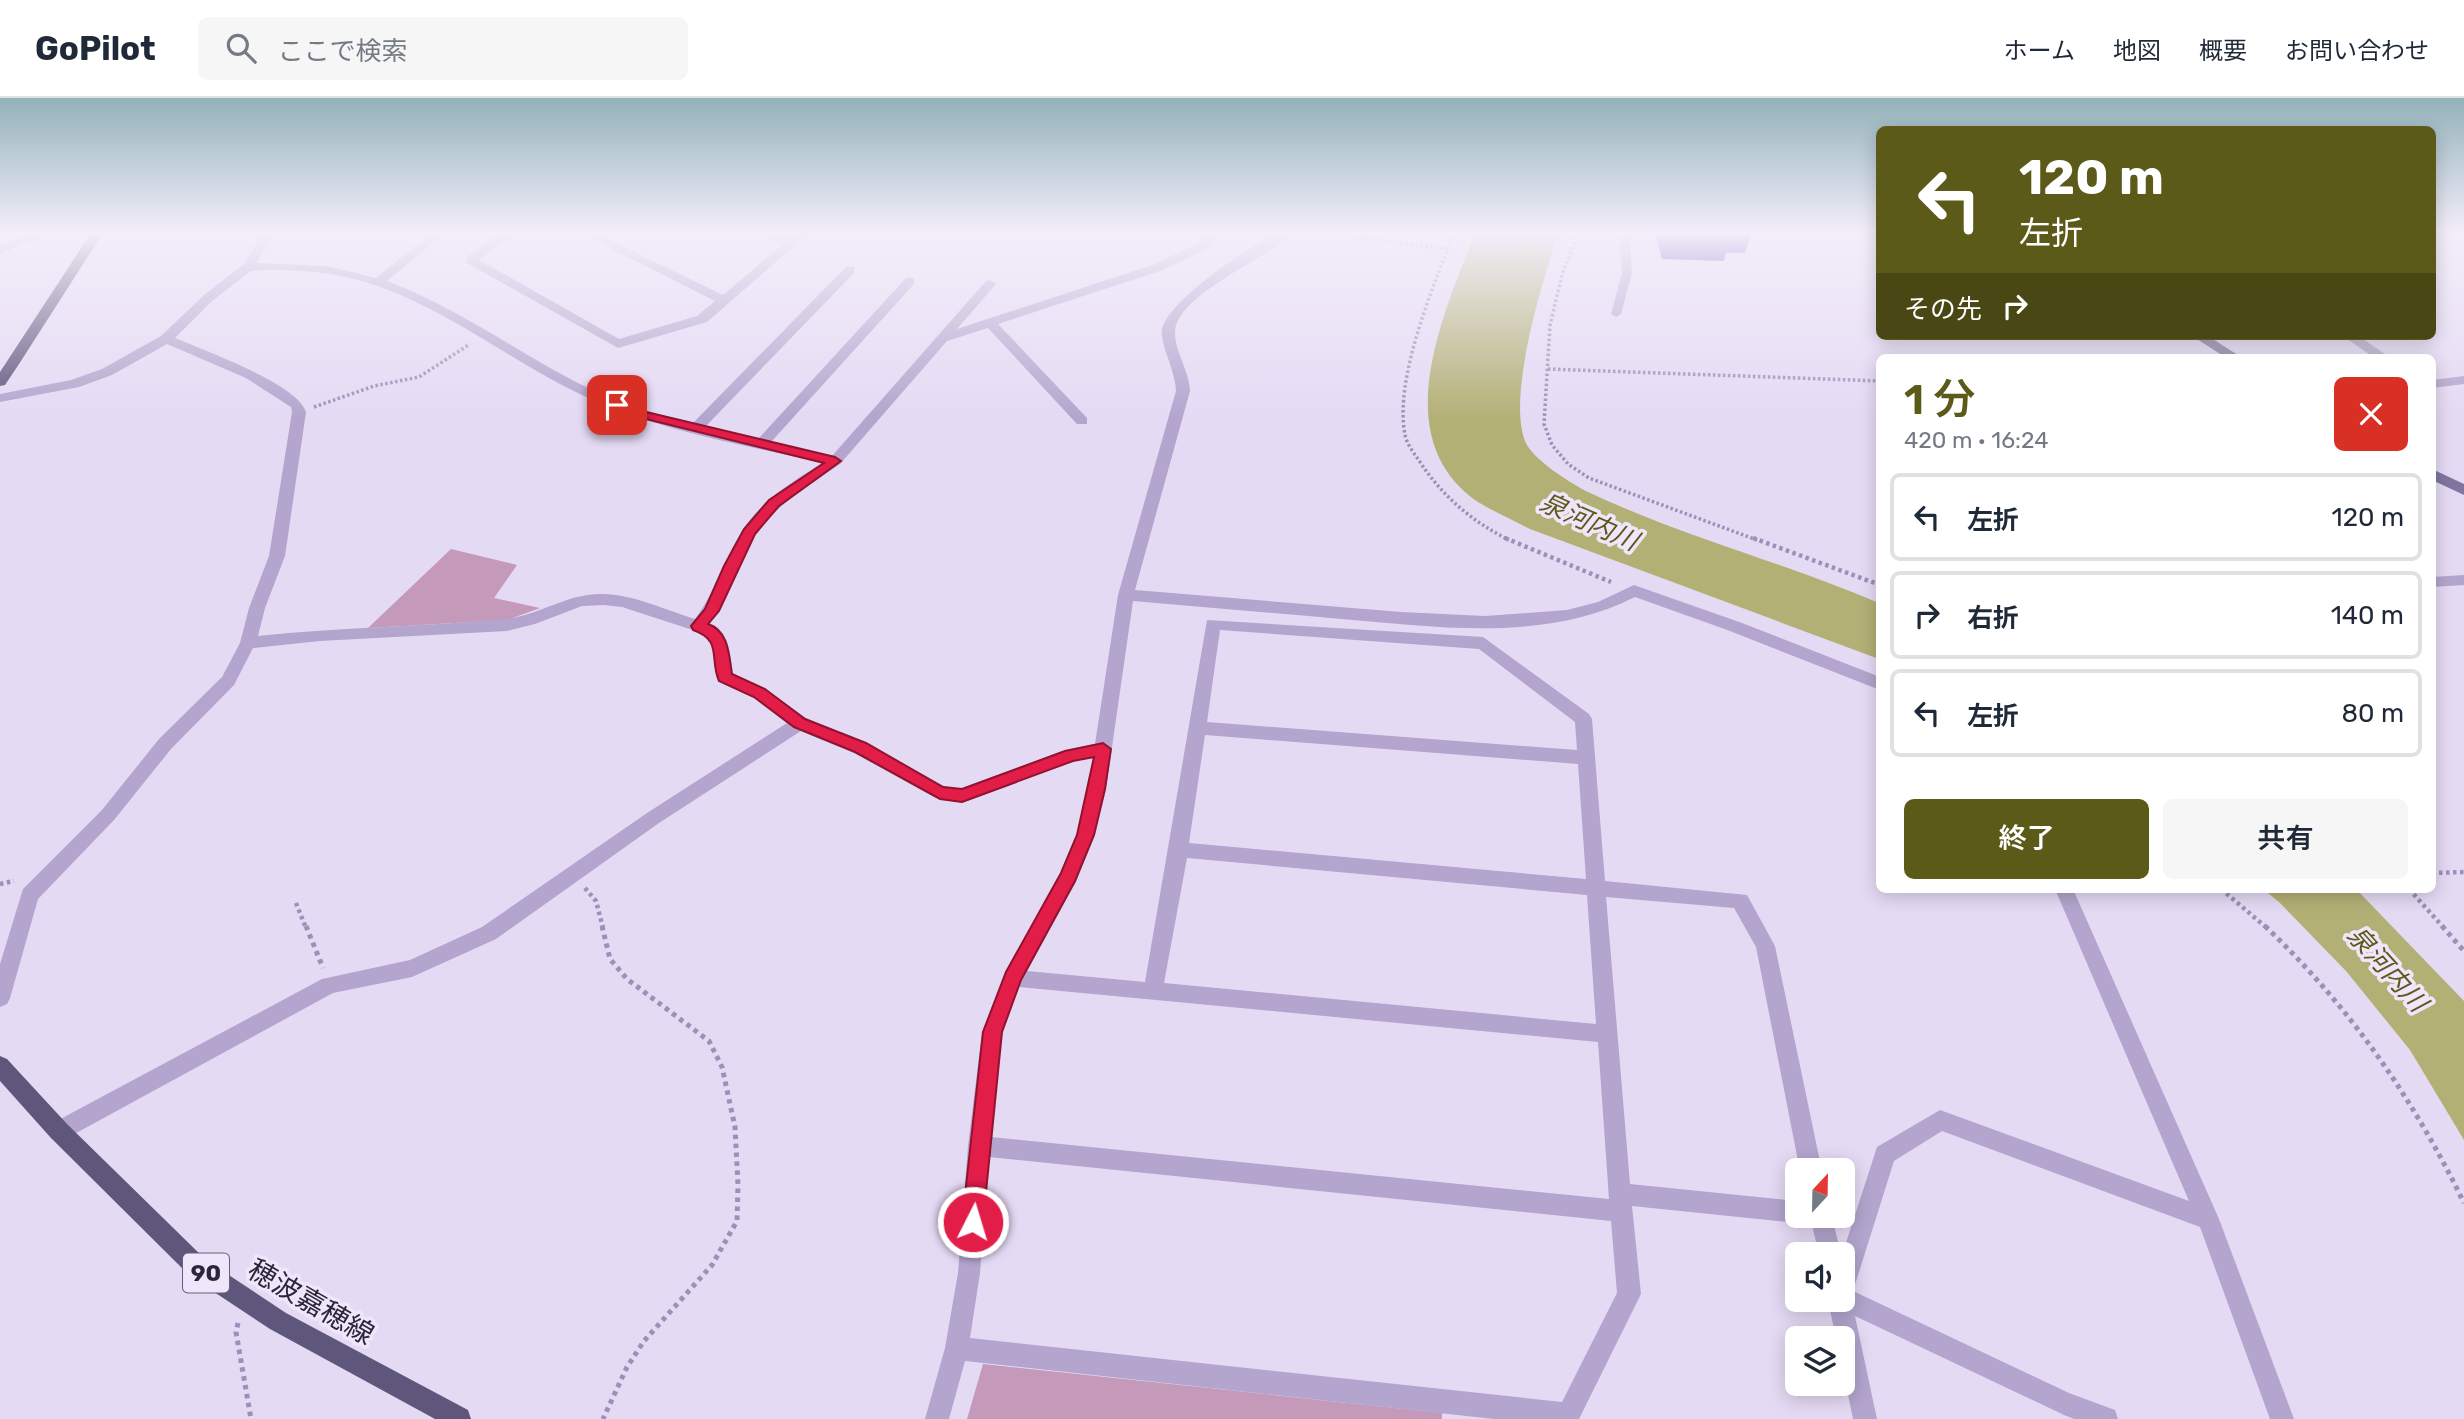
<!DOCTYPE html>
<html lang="ja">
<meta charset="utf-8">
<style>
:root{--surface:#fff;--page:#f6f6f7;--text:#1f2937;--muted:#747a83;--line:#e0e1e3;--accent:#5c5a19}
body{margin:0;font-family:Rubik,"Noto Sans JP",sans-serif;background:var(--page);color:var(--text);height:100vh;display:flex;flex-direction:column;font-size:26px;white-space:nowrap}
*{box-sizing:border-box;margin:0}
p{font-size:23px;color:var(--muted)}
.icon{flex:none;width:38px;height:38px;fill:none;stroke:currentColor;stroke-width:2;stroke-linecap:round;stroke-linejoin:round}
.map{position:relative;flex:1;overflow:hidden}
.sheet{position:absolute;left:1876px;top:256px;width:560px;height:539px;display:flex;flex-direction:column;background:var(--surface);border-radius:10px;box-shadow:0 4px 18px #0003}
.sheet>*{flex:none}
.top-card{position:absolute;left:1876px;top:28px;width:560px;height:214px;border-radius:10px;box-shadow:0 4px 18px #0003;background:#5c5a19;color:#fff;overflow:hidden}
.needle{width:46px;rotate:22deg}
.buttons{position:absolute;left:1785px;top:1060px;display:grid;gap:14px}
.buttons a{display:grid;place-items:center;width:70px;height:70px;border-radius:10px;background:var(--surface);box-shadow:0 4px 18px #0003;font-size:35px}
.pin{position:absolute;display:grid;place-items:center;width:60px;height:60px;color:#fff;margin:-30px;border-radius:14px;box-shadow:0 4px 10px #0006}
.me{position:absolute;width:77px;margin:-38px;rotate:5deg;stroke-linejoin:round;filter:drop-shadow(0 0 5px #0008)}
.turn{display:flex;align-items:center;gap:24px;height:147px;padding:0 28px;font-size:32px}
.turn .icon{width:91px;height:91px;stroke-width:2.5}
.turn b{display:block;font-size:49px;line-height:60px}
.then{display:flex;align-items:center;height:66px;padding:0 28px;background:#0003;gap:14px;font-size:26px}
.round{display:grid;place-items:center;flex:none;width:74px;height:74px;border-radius:10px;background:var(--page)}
.overview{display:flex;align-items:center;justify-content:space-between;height:119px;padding:0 28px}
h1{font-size:42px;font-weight:600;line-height:52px;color:var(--accent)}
.cta{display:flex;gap:14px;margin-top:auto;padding:14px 28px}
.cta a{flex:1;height:80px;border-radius:10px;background:var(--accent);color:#fff;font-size:28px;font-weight:600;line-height:80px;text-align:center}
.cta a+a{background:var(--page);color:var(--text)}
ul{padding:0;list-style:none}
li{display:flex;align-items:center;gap:21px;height:88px;margin:0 14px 10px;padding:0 14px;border:4px solid var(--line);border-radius:10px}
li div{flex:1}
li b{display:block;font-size:26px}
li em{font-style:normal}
header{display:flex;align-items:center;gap:42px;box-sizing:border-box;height:98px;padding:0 35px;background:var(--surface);border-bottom:2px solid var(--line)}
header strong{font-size:33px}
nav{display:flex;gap:38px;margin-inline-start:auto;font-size:24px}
.search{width:490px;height:63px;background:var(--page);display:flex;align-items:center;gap:18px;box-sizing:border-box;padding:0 24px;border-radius:10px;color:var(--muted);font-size:26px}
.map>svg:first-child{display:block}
.green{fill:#c499b9}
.water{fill:#b3b076}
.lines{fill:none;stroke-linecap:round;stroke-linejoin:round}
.path-far2{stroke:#9d8fb8;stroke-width:3.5;stroke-dasharray:2.5 2.5;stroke-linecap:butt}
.path-far1{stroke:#9d8fb8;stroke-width:4.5;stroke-dasharray:3.5 3.5;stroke-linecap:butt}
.path{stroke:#9d8fb8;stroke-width:5;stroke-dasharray:4.5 4.5;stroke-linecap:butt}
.lane{fill:#b3a5cd;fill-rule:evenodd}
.street{fill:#b3a5cd;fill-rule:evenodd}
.secondary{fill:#8176a0;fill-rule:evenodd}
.primary{fill:#5f567b;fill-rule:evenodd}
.wall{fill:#4734b2}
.route{fill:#e11d48;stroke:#92132f;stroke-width:2}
.labels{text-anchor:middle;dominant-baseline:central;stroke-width:7;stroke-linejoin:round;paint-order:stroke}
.shield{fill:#f0e6fb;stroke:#656072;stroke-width:2}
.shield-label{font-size:23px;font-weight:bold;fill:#2a2738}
.water-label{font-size:26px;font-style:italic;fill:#5c5a19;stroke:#f0e6fb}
.near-street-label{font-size:28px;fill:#2a2738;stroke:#f0e6fb}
</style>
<header>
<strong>GoPilot</strong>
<div class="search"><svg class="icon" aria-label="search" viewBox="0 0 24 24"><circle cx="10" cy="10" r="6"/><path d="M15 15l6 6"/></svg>ここで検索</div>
<nav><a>ホーム</a><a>地図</a><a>概要</a><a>お問い合わせ</a></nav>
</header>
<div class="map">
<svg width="2464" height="1321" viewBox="0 0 2464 1321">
<rect width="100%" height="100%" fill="#e5daf4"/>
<!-- green -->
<path class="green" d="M451,451l66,16 -23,33 46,10 -33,12 -139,8z
M983,1266l459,49v6h-475z"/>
<!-- water -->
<path class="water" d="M1475,135h83c-15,48 -51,161 -33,208 7,18 44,41 61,50 94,45 197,71 293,112v56l-349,-130c-17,-9 -36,-17 -52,-27 -93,-64 -34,-188 -3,-269z
M2263,791h93l108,112v139l-54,-90 -64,-79 -67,-69z"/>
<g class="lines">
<!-- path-far2 -->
<path class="path-far2" d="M1321,135l127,16
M1454,135c-21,54 -60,145 -49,202 2,9 8,17 13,24 23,36 53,62 91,81
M1578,135l-16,42 -12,50 -6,99 8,21 16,19 21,14 168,62
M1548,271l332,12
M314,309l60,-21 45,-9 51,-33"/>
<!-- path-far1 -->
<path class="path-far1" d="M1505,440l106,44
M1753,440l127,47
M2432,775l32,-1
M0,786l14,-3
M585,790l11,13 7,27
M2221,791l46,39
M2409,791l35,39
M296,805l10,25"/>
<!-- path -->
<path class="path" d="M306,828l17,42
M602,828l8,33 17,20 82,62 13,26 13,60 3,58 -1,36 -25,44 -68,76 -17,26 -24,52
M2265,828c85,81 148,172 199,277
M2442,828l22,25
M238,1225l-2,9 15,87"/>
<!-- lane -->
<path class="lane" d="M1623,135h10l-3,10 2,30 -11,41 -5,3 -5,-3 11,-41 -2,-30z"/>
<!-- street -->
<path class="street" d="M34,135h16l-50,21v-8z
M263,135h12l-18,30 70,3 49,12 56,-45h13l-58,48c67,25 126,68 189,101 37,19 76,31 116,42l154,-157h8v6l-149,154 53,12 148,-161h8v6l-143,158 61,14 154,-175 4,-1 6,4 -39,45 195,-64 46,-21 10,-11h12l-14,17 -46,21 -162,53 89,94v6h-10l-89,-96 -41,13 -107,123 -48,33 -22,19 -16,21 -27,57 -18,29c21,7 21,32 24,51l32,15 41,29 60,25 78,43 17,3 104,-39 30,-6 23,-149 58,-204c0,-19 -17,-49 -14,-62 7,-29 87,-83 114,-95 5,-2 11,-1 16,-1 -22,25 -118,62 -117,100 0,19 14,37 15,58l-55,199 266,22 84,4 82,-6 31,-8 36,-17 108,38 138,54v13l-150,-59 -95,-34c-91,46 -197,30 -294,22 -69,-6 -139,-12 -208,-18l-27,188 -11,46 -19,47 -49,89 118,11 62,-362 276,17 106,77 3,5 13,162 142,14 28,51 47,225h-22l-44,-224 -22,-39 -128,-11 24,287 167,17v15h9l-1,4 -8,3 -165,-17 9,88 -62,125h-85l-529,-58 -16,58h-24l20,-71 13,-75 10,-127 14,-114 24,-60 55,-98 16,-39 16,-77 -20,3 -111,42 -28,-6 -80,-44 -53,-22 -142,92 -163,116 -84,38 -79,16 -266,145 -8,3 -8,-3 -3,-7 3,-7 271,-145 88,-19 72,-33 165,-114 140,-90 -34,-26 -34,-16 -7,-37 -7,-10 -83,-27 -18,-2 -22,1 -47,18 -28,7 -187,10 -67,7 -19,37 -63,64 -57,71 -76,79 -28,99 -3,6 -7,3v-43l23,-75 79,-79 57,-71 63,-62 18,-34 9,-35 20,-52 23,-144 -1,-5 -45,-29 -79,-34 -55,31 -33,12 -79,15v-8l71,-14 31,-11 59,-33 43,-41 39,-30zM268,172c32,0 64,2 94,11 84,25 152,84 231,119 72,32 153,45 229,63 -30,19 -62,38 -81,70 -18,28 -26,60 -46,86 -30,-9 -62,-25 -93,-25 -35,-1 -63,22 -98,25 -82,8 -164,8 -246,17l7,-28 20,-52 21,-144c-8,-28 -103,-62 -131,-74l37,-37 39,-30zM1220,532l259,19 96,73 2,28 -370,-28zM1205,637l373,29 8,115 -397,-36zM1187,760l400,37 9,129 -432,-41zM1019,889l579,55 11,157 -618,-62 11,-105zM989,1059l622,64 6,72 -55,109 -592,-64 10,-65z
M502,135h13l-36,27 140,79 78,-23 18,-15 -135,-68h15l128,62 59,-50 -22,-12h15l14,6 7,-6h13l-102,89 -89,26 -151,-85v-6z
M2343,238h16l30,21h-16z
M2464,278v8l-32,4v-8z
M2464,477v10l-32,2v-10z
M2055,791h18l146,330 75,200h-24l-70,-192 -258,-96 -48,30 -41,130 216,102 46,17 3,9h-44l-10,-4 -209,-99 22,103h-24l-10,-49v-31h-7l-8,-39h15l-1,-45 35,-108 63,-37 249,91z
M1810,1118h22l9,39h-22z"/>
<!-- secondary -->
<path class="secondary" d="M2192,238h16l33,21h-16z
M2432,371l32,15v11l-32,-15z"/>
<!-- primary -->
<path class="primary" d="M91,135h12l-84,131 -14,21 -5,1v-14z
M0,958l7,3 60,65 139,136 80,53 182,97 3,9h-36l-165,-90 -80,-53 -139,-138 -51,-57z"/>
</g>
<!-- wall -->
<path class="wall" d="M1655,135h97l-7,20h-19l-2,8 -62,-2z"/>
<!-- sky -->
<linearGradient id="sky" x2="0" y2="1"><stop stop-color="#93b2ba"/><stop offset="0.42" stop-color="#f3eefa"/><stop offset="1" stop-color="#f3eefa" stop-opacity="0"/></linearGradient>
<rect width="2464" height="320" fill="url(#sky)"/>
<!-- route -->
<path class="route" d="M617,303l25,10 193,46 6,4 -62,45 -24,28 -36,77 -11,13c21,7 21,32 24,50l33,15 40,30 61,24 77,44 19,2 103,-38 38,-8 8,6 -6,40 -11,46 -19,46 -54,99 -19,52 -19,190 -3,8 -7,2 -8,-2 -3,-8 21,-190 23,-60 55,-99 16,-38 17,-78 -21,4 -111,41 -22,-3 -85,-47 -61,-25 -40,-30 -35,-16c-10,-22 4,-41 -26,-51l-2,-4 14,-17 19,-43 20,-37 25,-29 55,-37 -190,-47 -21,-8 -2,-3z"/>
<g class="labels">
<!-- shield labels -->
<rect class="shield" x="183" y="1155.5" width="46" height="39" rx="5"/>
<g class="shield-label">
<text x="206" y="1175">90</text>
</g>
<!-- water labels -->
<g class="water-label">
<text transform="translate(1589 424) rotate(24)">泉河内川</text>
<text transform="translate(2387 871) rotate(48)">泉河内川</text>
</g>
<!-- near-street labels -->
<g class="near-street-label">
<text transform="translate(311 1204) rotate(30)">穂波嘉穂線</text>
</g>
</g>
</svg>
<div class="buttons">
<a><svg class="needle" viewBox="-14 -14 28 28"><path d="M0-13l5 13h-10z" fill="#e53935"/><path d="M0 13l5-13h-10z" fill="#747a83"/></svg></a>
<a><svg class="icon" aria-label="sound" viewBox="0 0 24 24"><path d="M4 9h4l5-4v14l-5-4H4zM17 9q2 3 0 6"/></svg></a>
<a><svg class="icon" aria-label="layers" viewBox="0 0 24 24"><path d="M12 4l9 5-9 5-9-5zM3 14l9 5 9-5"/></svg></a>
</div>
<div class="pin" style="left:617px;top:307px;background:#d93025"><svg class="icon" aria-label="arrive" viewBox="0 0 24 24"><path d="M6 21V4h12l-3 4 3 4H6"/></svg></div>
<svg class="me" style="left:973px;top:1124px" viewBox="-20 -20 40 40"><circle r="17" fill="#e11d48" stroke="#fff" stroke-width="3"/><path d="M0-11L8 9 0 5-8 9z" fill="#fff"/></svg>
<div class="top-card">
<div class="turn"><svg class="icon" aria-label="left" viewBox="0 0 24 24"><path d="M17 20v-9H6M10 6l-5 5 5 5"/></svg><div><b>120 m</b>左折</div></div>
<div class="then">その先<svg class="icon" aria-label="right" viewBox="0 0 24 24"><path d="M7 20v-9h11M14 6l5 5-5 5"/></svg></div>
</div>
<section class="sheet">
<div class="overview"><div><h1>1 分</h1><p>420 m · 16:24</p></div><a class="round" style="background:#d93025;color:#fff"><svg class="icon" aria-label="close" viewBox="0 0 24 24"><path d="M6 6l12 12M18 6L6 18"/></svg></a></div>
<ul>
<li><svg class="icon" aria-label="left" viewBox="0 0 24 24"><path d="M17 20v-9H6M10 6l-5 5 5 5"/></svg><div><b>左折</b></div><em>120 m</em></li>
<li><svg class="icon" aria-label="right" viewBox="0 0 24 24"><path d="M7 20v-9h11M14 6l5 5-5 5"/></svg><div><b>右折</b></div><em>140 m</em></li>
<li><svg class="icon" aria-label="left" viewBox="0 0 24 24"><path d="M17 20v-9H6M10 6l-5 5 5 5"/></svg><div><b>左折</b></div><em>80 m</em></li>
</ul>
<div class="cta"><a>終了</a><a>共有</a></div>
</section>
</div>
